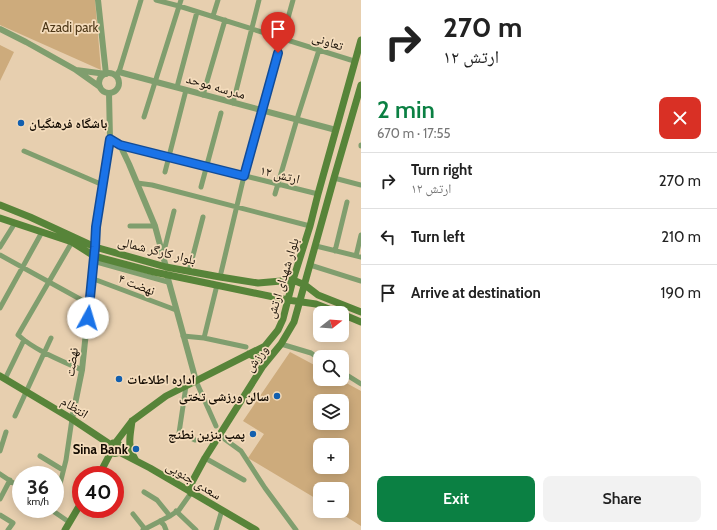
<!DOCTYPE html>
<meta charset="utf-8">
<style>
:root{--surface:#fff;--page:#f2f2f2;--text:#222;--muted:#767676;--line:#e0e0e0;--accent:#0b8043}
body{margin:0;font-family:Cabin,"Noto Naskh Arabic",sans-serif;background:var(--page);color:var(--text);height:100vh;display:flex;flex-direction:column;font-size:15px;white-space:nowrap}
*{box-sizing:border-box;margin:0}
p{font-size:13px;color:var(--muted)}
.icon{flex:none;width:22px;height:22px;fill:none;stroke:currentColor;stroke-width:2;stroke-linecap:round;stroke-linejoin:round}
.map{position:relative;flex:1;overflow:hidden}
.details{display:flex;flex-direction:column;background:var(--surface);width:356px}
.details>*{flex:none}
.hud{background:#fff;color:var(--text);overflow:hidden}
.needle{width:26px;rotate:73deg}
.tools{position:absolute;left:313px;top:306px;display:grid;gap:8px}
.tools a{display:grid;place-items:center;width:36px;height:36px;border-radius:8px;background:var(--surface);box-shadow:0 2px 10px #0003;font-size:20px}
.speed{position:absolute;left:12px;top:466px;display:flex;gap:8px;font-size:20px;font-weight:700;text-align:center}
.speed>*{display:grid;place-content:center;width:52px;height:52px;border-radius:50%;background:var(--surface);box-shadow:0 2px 10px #0003;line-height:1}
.speed small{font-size:10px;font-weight:400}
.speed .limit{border:6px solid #d22;background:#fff;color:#111}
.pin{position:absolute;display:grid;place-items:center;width:34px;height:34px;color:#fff;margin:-41px -17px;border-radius:50% 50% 50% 0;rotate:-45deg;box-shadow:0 0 4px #0007}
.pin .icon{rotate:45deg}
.me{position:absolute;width:44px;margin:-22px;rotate:6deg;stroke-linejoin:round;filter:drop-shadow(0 0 3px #0008)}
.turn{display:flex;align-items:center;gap:14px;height:84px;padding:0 16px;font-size:18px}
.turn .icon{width:52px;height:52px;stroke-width:2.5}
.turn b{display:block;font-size:28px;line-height:34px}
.round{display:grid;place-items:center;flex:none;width:42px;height:42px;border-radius:8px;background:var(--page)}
.overview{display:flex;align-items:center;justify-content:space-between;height:68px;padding:0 16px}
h1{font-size:24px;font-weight:600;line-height:30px;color:var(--accent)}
.primary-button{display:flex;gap:8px;margin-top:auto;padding:8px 16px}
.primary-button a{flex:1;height:46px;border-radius:8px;background:var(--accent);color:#fff;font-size:16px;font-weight:600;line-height:46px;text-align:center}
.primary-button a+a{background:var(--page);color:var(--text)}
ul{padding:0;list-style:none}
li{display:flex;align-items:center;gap:12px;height:56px;padding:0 16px;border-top:1px solid var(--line)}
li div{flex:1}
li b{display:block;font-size:15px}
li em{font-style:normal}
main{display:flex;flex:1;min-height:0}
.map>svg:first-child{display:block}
.green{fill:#cdab7c;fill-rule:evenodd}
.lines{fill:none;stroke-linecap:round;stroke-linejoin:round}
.minor{stroke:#809e6e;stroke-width:5}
.tertiary{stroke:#809e6e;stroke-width:6}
.secondary{stroke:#578439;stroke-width:7}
.route-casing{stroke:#114b97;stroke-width:10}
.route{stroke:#1a73e8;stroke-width:7}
.poi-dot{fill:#135fae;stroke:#f4dcbc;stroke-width:1.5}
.labels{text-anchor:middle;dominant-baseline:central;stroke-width:3.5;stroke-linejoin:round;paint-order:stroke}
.park-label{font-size:13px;fill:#4c3616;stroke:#f4dcbc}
.street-label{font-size:13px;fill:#130b02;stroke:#f4dcbc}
.poi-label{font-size:13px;font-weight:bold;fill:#130b02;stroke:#f4dcbc;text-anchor:end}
</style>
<main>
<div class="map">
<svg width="361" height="530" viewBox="0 0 361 530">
<rect width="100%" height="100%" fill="#e7cfaf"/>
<!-- green -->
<path class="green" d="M0,0h95l6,70 -101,-45z
M0,45l14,7 -14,29z
M290,352l30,16v11h19l22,12v135l-24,-15h5v-22h-22v12l-72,-43 16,-24 -21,-13zM320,401h22v22h-22zM320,445h22v22h-22z"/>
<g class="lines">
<!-- minor -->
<path class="minor" d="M156,0l23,6 175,55
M213,16l5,-16
M119,72l22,-72
M177,87l20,-75
M203,95l22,-75
M233,103l26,-103
M144,117l37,-117
M120,145l198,49
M361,145v1
M24,151l79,34
M165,172l21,-82
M334,178l27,7
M137,183l15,2 158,41
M201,187l20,-74
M275,194l22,-75 22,-69
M130,226h25
M72,242l-54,93c18,16 42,25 64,35
M316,246l45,11
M0,247l15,-24
M335,251l12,-49
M0,255l89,49
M163,255l11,-44
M356,256l5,-21
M93,261l75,21
M310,265l51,16
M189,271l14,-54
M220,277l24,-101 49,-176
M91,278l85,32
M0,308l42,-76
M183,336l21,2 42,9
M204,338l13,-53
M281,344l30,9 9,6
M342,372l19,12
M5,379l19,-39
M196,381l20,45
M186,386l-7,47 16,7
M15,416l36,-78
M219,435l22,16 24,37 31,42
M0,451l6,-19
M40,456l23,14
M205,458l39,22
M0,474l21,14
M144,492l13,8 13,16
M0,499l10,-19
M55,504l11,-44 6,-41
M50,509l19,13
M176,511l20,19
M133,514l12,15
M0,515l13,8 -5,7
M160,521l4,4 2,5
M143,530l27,-14 9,-6 12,-17
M216,530l6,-20"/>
<!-- tertiary -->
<path class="tertiary" d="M98,0l8,74 -30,-4 24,17
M0,29l26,13 50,28
M99 83a10 10 0 1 1 20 0a10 10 0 1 1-20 0Z
M116,76l3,-4 217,58
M110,139l10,6 9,19 26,62 11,41
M167,275l29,106
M72,419l10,-49 13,-123 1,-20 14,-88 -1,-46"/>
<!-- secondary -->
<path class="secondary" d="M0,205l30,12 65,30 71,20 54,10 38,6 35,-3 12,5 13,10 43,17
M0,218l72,24 22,14 60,16 134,28 28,4 23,9
M342,314l19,8
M249,354l9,4 5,8
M0,376l72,43 39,26
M132,421c-2,16 -5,24 3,38
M116,442l16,-21 34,-25 99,-50 13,-16 5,-11 10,-39 17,-54 8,-32 43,-154
M109.5 448a5.5 5.5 0 1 1 11 0a5.5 5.5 0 1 1-11 0Z
M119,452l31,16 106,62
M99,475l12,-23
M191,493l1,-11 13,-24 58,-92 18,-22 13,-22 40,-144 27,-93
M65,530l16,-27"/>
</g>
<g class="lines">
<!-- route casing -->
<g class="route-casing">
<path id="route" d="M88,318l7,-71 1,-20 14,-88 10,6 124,31 34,-123"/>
</g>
<!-- route -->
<use href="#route" class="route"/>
</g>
<!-- markers -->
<g class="poi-dot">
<circle cx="21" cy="123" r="4"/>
<circle cx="119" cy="379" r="4"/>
<circle cx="277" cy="396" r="4"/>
<circle cx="253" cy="434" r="4"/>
<circle cx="136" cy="449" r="4"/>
</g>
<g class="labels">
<!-- park labels -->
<g class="park-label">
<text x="70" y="27">Azadi park</text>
</g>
<!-- street labels -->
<g class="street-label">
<text transform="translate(328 41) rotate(18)">تعاونی</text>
<text transform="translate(216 86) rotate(16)">مدرسه موحد</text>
<text transform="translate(280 174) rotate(14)">ارتش ۱۲</text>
<text transform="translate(157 250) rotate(14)">بلوار کارگر شمالی</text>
<text transform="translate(282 278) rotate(-73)">بلوار شهدای ارتش</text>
<text transform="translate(137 284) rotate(21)">نهضت ۴</text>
<text transform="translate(256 358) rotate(-53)">ورزش</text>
<text transform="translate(71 362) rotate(-82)">نهضت</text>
<text transform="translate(75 407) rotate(32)">انتظام</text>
<text transform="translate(194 480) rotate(31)">سعدی جنوبی</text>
</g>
<!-- poi labels -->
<g class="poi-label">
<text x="29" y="123" text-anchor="start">باشگاه فرهنگیان</text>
<text x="127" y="379" text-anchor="start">اداره اطلاعات</text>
<text x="269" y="396">سالن ورزشی تختی</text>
<text x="245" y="434">پمپ بنزین نطنج</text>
<text x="128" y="449">Sina Bank</text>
</g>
</g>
</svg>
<div class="tools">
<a><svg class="needle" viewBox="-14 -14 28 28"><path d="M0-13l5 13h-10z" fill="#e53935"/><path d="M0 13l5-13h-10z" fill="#767676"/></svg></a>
<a><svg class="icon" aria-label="search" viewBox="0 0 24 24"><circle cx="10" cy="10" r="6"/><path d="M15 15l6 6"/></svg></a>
<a><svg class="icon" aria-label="layers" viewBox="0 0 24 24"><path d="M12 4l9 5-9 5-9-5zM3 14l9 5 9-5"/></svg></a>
<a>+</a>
<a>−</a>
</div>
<div class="speed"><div>36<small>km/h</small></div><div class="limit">40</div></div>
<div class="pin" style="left:278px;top:53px;background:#d93025"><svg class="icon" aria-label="arrive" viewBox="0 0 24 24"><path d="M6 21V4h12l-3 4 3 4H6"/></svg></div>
<svg class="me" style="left:88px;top:318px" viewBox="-20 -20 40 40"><circle r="19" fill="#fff"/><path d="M0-13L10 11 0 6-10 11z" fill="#1a73e8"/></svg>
</div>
<section class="details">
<div class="hud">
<div class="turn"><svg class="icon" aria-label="right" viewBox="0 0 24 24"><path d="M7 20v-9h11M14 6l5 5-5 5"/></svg><div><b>270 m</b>ارتش ۱۲</div></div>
</div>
<div class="overview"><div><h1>2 min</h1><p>670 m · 17:55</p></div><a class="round" style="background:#d93025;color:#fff"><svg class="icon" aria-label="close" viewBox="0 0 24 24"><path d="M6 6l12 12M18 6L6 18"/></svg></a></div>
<ul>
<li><svg class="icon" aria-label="right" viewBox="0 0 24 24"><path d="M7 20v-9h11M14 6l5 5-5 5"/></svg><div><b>Turn right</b><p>ارتش ۱۲</p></div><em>270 m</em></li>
<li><svg class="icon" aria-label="left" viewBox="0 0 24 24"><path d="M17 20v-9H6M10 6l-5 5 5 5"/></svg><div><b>Turn left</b></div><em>210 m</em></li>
<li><svg class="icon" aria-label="arrive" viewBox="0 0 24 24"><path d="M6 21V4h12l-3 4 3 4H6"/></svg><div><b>Arrive at destination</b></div><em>190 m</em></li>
</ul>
<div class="primary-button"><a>Exit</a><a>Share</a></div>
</section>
</main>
